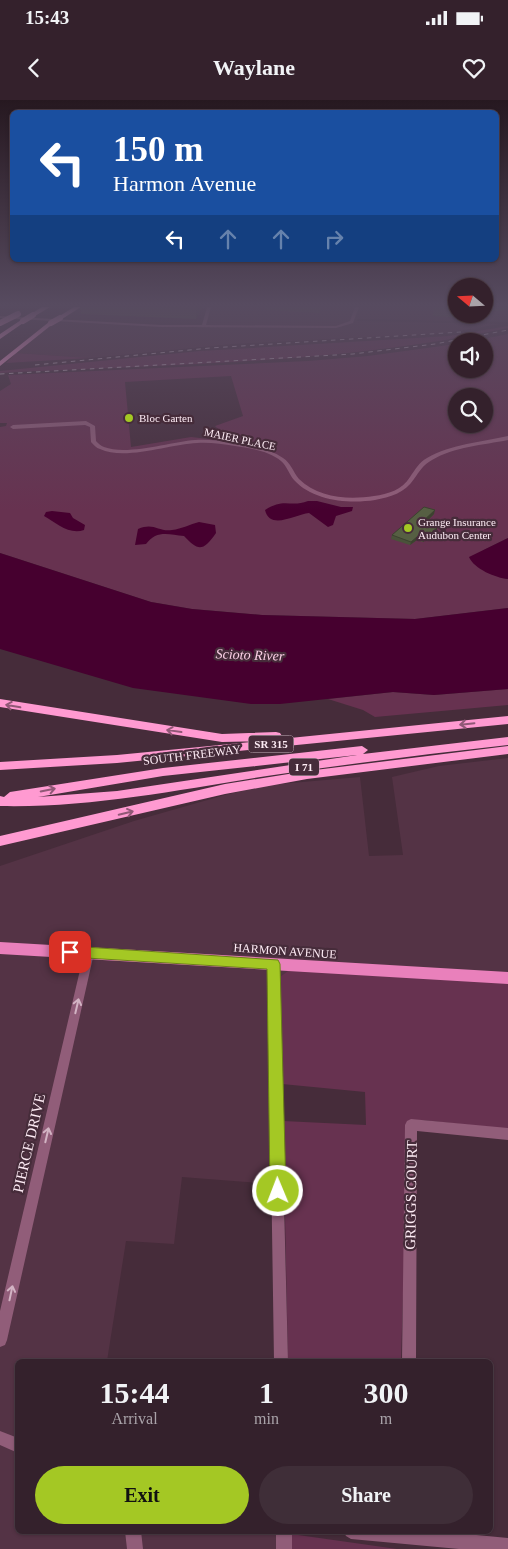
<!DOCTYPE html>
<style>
:root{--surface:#34212c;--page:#3f2e38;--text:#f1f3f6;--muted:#a9a3a9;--line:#4e3e48;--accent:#a4c824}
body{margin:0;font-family:"Times New Roman",serif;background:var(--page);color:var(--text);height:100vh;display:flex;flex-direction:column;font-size:19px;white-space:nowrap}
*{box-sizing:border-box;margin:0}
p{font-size:16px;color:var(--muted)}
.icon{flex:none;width:28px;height:28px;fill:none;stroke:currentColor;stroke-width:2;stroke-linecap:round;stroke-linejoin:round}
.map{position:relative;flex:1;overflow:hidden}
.side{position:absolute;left:15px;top:1259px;width:478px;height:175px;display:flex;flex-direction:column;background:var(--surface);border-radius:8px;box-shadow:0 1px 4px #0004,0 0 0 1px var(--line)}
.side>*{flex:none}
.hud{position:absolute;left:10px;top:10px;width:489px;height:152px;border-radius:8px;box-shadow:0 1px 4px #0004,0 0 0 1px var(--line);background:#1a4fa0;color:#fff;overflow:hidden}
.needle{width:32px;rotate:289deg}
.buttons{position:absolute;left:448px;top:178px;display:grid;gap:10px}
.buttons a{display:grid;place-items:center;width:45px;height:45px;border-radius:50%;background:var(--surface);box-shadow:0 1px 4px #0004,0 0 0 1px var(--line);font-size:25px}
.pin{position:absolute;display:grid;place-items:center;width:42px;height:42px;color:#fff;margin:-21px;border-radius:10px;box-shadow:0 2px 8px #0006}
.me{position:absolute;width:55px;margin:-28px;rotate:359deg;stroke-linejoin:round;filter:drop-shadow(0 0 4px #0008)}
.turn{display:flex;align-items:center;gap:18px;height:105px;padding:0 20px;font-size:22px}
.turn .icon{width:65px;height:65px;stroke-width:2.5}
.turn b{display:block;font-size:35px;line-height:42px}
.lanes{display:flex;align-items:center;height:48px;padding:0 20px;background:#0003;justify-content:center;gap:25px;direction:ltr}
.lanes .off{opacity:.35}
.eta{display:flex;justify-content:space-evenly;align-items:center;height:85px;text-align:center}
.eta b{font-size:30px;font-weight:700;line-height:35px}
.cta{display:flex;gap:10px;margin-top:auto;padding:10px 20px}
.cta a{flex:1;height:58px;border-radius:30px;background:var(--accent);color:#111;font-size:20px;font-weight:700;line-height:58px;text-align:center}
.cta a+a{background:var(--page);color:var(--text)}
.status{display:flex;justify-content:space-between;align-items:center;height:35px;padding:0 25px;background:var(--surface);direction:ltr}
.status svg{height:14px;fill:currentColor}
header{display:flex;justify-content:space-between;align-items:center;height:65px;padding:0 20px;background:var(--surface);font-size:22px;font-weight:700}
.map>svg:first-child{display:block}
.built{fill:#543345}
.green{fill:#673250;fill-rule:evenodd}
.water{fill:#46002f}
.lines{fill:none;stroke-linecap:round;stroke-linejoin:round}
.minor{fill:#915d79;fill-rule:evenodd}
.major{fill:#e980bb;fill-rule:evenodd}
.highway{fill:#ff9ad1;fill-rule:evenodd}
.rail{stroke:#c4b0bb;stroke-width:1;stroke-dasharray:4.5 4.5;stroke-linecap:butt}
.highway-bridge{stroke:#ff9ad1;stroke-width:6}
.wall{fill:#4a523a}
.shaded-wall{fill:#3c422f}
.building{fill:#565f43;stroke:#3c422f}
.oneway{stroke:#905876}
.oneway2{stroke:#d2b3c3}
.route{fill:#a4c824;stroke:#6b8217}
.poi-dot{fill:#a4c824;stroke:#462c3a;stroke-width:2}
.labels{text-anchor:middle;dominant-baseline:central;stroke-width:4.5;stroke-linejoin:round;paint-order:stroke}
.far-poi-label{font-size:11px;fill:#feecf5;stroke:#462c3a;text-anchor:start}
.far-street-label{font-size:11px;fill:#feecf5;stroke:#462c3a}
.shield{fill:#462c3a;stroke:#c7b2bd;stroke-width:1}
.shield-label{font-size:11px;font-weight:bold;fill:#feecf5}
.street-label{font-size:12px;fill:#feecf5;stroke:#462c3a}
.water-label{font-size:14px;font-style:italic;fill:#fbcfe5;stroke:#462c3a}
.near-street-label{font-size:15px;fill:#feecf5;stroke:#462c3a}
</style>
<div class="status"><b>15:43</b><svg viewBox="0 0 49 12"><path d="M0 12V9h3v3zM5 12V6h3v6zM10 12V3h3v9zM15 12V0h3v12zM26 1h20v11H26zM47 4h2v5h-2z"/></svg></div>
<header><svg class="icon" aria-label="back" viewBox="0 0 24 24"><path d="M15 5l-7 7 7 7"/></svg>Waylane<svg class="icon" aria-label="heart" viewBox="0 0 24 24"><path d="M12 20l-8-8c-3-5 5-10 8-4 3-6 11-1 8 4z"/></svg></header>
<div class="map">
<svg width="508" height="1449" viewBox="0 0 508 1449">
<rect width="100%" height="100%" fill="#462c3a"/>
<!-- built -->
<path class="built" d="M209,207h247v7h28v-7h24v15l-151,-3v2l143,3 -55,9 -212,11 -143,14 -74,-5 37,-29 16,-4 127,8 10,-6z
M508,658v225l-228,-6 4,208 -102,-8 -8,67 -48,-3 -19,120h-89v170h273v18h-291v-683l134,-45 91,-26 43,-10 92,-8 9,79 34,-1 -11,-78 47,-11z"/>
<!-- green -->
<path class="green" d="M508,226v2c-165,36 -340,36 -508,45v-2l200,-20 249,-15z
M508,234v204l-24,12 18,28 6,1v29l-93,11 -153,-4 -70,-6 -41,-7 -151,-49v-126l6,-1 1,-3h-7v-32l11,-7 -3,-9 300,-14 60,-5 88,-12v25h28v-28h-11zM231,276l12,40 -28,10 4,4 -6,8 5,2 -27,-3 -60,10 -6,-65zM456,296h28v28h-28z
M16,253l74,5 -84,5z
M508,589v16l-133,12 -12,-7 -35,-11 65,-7 41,3z
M292,868l216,15v146l-86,-9 -14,7 -7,234h-113l-5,-240 83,4 -1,-33 -83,-8 -2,-107z
M291,1434l106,15h-106z"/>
<!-- water -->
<path class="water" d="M308,401h9l24,6h12l-1,4 -16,5 -3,9 -5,2 -19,-14c-13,1 -39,18 -44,-3 20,-13 25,-2 43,-9z
M52,411l18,2 3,5 12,7 -1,5c-15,5 -28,-7 -40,-14l2,-4z
M199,422l16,3 1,8c-13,19 -18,18 -32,3 -16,-2 -28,-6 -38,8l-11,1 3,-16c16,-7 20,3 34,1 10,-1 18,-6 27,-8z
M508,438v41c-12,-1 -34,-10 -39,-22z
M0,453l151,49 41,7 70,6 153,4 93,-11v81l-74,6 -41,-3 -113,12h-29l-118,-16 -133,-39z"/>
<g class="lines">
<!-- minor -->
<path class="minor" d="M207,207h4l-5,18 130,1 14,-5 5,-14h4l-6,16 -17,5 -175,-1 -161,-9v-2l161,9h41z
M86,321l9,5 1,15c2,2 5,5 8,6 23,9 66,-5 91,-7 12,-1 25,1 37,2 17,3 37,6 51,16 8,5 10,14 16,21 19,19 50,21 75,17 14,-2 28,-6 36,-19 5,-7 9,-15 17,-19 24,-14 55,-16 81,-22v4c-25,5 -54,7 -76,20 -9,5 -13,12 -18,19 -9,14 -24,18 -39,21 -26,4 -62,1 -81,-20 -5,-6 -7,-14 -13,-19 -12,-10 -32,-13 -46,-15 -13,-2 -26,-4 -38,-3 -27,1 -72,18 -97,6 -4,-1 -6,-4 -9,-7l-1,-15 -5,-2 -72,4 -3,-2 3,-2z
M89,849l4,1 1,3 -87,387 -2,5 -5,2v-36l84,-358 1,-3z
M273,860l4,1 1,3 10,397h-14l-6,-397 1,-3z
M411,1019l97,9v12l-91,-9 -1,230h-14l3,-236 2,-4z
M0,1331l18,7v15l-18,-8z
M125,1431h16l2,18h-16z
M276,1431h16v18h-16z
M343,1431h91l74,7v11h-49l-108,-10 -5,-3z"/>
<!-- major -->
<path class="major" d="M0,842l508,30v12l-508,-30z"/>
<!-- highway -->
<path class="highway" d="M42,207h8l-15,9h-4v-2z
M74,207h7l-19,12h-4v-2z
M21,220l5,1 -26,18v-5z
M49,222l5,1 -54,43v-5z
M0,599l222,35 54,-2 4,1 2,3 -2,3 228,-23v8l-391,39 -117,7v-8l117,-7 144,-14 -39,1 -222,-35z
M508,637v8c-80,9 -161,19 -241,31 -89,14 -177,32 -267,30v-10l4,1 6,-5 153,-24 199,-22 6,4 -5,4zM357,655l-240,36 -79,6 125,-21z
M508,646v8l-201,25 -82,15 -225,52v-10l225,-52 82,-13z"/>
<!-- rail -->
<path class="rail" d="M35,265l175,-17 251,-16
M0,274l353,-20 82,-10 73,-14"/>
<!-- highway-bridge -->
<path class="highway-bridge" d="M23,221l10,-6
M0,223l18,-9
M51,223l9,-5"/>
</g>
<!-- wall -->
<path class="wall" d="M80,207h122l-6,12 -115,-5z
M266,207h56l-3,6 -53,-3z
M434,207h22v7h9l-1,4 -31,-2z
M491,207h14l-1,4h-13z
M434,414l-9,9 12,8 -14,11 -6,-2 -7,5 -19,-6 1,-4z"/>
<!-- shaded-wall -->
<path class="shaded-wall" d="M197,207h5l-6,12v-10z
M435,410l-1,4 -12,12v-4z
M437,428v3l-14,11 1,-3z
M418,436l-1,4 -7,5 1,-3z"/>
<!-- building -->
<path class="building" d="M161,207h36l-1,2z
M424,407l11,3 -13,12 15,6 -13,11 -6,-3 -7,6 -19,-7z"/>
<!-- one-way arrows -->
<defs><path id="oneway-shaft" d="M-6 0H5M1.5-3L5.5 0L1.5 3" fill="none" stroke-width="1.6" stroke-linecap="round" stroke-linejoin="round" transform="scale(1.25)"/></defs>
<g class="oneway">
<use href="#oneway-shaft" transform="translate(13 606) rotate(-170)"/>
<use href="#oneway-shaft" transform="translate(467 624) rotate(174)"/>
<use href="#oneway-shaft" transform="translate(174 631) rotate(-172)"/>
<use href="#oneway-shaft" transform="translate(48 690) rotate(-11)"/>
<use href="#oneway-shaft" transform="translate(126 713) rotate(-13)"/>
</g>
<g class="oneway2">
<use href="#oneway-shaft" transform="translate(77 906) rotate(-77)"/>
<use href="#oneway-shaft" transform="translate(47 1035) rotate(-77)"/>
<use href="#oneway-shaft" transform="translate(11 1193) rotate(-78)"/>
</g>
<!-- sky -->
<linearGradient id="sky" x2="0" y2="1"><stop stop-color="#261820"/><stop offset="0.5" stop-color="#574b60"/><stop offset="1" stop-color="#574b60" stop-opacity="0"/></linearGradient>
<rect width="508" height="410" fill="url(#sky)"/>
<!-- route -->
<path class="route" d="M70,846l208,14 2,4 6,227 -3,6 -5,2 -6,-2 -2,-6 -3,-222 -197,-12 -4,-1 -2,-4 2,-4z"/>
<!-- markers -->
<g class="poi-dot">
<circle cx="129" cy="318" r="5"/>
<circle cx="408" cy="428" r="5"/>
</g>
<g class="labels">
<!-- far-poi labels -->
<g class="far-poi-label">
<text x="139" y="318">Bloc Garten</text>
<text x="418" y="422">Grange Insurance<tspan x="418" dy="13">Audubon Center</tspan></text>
</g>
<!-- far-street labels -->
<g class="far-street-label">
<text transform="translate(240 339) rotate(12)">MAIER PLACE</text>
</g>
<!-- shield labels -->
<g class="shield">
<rect x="248.5" y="635.5" width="45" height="17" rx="4"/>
<rect x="289" y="658.5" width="30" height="17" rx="4"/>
</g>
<g class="shield-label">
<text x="271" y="644">SR 315</text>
<text x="304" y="667">I 71</text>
</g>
<!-- street labels -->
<g class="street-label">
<text transform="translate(192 655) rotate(-7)">SOUTH FREEWAY</text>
<text transform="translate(285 851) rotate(4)">HARMON AVENUE</text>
</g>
<!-- water labels -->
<g class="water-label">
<text transform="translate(250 555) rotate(2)">Scioto River</text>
</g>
<!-- near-street labels -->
<g class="near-street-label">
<text transform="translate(29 1043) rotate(-77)">PIERCE DRIVE</text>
<text transform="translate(411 1095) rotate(-89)">GRIGGS COURT</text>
</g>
</g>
</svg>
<div class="buttons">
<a><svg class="needle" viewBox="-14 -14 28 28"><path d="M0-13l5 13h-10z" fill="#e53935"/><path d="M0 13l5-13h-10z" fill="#a9a3a9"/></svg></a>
<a><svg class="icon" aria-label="sound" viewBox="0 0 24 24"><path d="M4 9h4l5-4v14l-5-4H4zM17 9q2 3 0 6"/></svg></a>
<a><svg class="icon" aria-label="search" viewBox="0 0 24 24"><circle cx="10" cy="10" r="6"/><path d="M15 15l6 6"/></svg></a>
</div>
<div class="pin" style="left:70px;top:852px;background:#d93025"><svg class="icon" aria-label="arrive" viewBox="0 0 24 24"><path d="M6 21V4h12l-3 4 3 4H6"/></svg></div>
<svg class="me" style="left:278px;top:1091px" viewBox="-20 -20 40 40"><circle r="17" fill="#a4c824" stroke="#fff" stroke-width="3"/><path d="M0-11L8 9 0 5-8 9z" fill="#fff"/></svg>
<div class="hud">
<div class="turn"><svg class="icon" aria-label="left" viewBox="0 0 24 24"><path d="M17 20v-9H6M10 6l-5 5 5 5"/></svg><div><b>150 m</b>Harmon Avenue</div></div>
<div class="lanes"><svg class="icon" aria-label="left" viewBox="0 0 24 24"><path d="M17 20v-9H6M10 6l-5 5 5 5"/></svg><svg class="icon off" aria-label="ahead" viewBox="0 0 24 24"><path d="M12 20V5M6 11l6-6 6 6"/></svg><svg class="icon off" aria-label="ahead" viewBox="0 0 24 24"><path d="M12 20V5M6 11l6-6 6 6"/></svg><svg class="icon off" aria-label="right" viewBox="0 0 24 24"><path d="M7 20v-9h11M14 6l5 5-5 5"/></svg></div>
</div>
<section class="side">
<div class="eta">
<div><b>15:44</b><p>Arrival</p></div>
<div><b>1</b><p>min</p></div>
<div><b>300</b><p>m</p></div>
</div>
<div class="cta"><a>Exit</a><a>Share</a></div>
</section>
</div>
